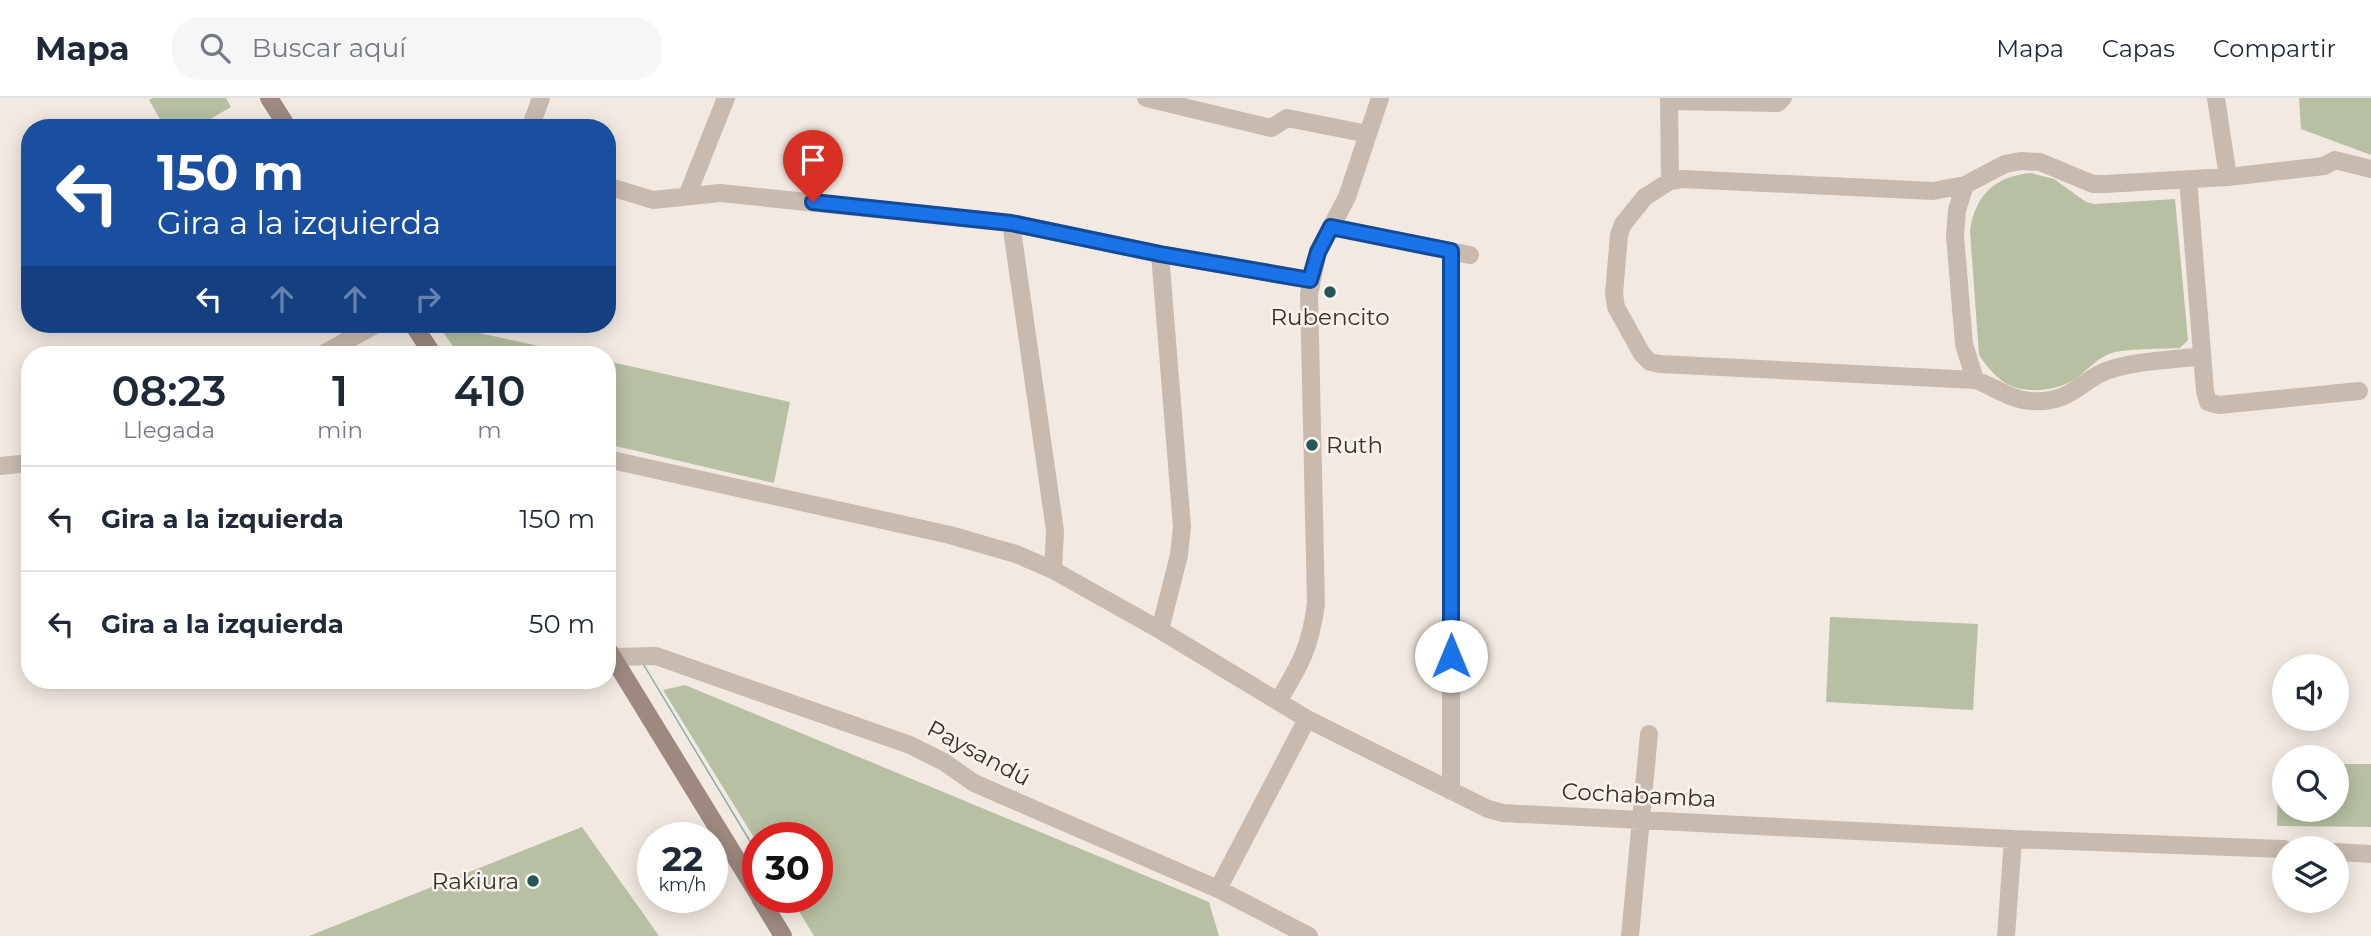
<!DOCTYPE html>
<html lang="es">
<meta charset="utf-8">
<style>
:root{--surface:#fff;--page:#f6f6f7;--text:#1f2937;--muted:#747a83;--line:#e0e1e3}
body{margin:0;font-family:Montserrat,sans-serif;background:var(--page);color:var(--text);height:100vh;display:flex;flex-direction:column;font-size:26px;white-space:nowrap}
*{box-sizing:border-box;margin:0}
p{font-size:23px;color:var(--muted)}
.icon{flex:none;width:38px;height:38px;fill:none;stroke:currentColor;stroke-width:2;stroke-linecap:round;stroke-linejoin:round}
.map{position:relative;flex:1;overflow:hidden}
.panel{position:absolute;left:21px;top:248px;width:595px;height:343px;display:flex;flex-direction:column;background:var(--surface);border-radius:28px;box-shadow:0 4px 18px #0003}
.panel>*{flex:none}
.banner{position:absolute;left:21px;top:21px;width:595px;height:214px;border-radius:28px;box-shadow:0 4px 18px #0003;background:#1a4fa0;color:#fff;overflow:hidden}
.buttons{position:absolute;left:2272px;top:556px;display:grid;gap:14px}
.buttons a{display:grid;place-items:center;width:77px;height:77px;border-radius:50%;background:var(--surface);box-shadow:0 4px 18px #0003;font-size:35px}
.speed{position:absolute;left:637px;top:724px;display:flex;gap:14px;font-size:35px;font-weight:700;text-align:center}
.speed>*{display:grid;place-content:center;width:91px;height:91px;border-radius:50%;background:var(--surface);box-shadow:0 4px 18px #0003;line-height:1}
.speed small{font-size:18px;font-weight:400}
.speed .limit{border:10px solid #d22;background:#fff;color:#111}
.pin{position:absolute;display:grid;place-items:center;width:60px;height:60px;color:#fff;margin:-72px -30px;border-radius:50% 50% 50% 0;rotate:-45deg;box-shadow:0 0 7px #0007}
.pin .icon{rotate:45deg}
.me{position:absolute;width:77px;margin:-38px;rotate:0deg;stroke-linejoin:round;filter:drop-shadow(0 0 5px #0008)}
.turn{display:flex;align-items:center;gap:24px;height:147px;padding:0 21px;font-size:32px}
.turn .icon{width:91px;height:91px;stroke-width:2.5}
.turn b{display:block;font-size:49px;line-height:60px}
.lanes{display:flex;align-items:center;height:66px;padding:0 21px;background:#0003;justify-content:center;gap:35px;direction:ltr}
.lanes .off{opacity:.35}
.eta{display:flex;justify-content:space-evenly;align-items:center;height:119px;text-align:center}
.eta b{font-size:42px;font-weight:600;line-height:49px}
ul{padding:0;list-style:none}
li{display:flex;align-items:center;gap:21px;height:105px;padding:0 21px;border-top:2px solid var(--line)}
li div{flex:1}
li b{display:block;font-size:26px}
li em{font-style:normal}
header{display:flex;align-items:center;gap:42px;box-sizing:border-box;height:98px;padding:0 35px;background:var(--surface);border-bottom:2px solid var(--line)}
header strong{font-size:33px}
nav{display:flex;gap:38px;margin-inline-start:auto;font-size:24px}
.search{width:490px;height:63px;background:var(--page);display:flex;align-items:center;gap:18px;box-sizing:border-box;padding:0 24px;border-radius:28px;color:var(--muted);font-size:26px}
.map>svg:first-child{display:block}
.green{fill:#b7c0a3}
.water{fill:#83acac}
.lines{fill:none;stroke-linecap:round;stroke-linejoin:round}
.minor{stroke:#c9baaf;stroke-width:18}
.tertiary{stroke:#c9baaf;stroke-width:18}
.secondary{stroke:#9d8980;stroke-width:18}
.route-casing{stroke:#114b97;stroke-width:18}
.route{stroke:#1a73e8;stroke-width:12}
.poi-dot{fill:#255657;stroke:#f9f4ee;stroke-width:2.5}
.labels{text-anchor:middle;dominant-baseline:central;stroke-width:5;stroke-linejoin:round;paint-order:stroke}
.poi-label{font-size:23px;fill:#392f2c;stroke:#f9f4ee}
.street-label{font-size:23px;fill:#392f2c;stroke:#f9f4ee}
</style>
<header>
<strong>Mapa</strong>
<div class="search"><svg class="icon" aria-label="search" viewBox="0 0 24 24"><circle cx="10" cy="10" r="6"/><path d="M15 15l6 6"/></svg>Buscar aquí</div>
<nav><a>Mapa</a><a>Capas</a><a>Compartir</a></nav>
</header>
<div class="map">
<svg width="2371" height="838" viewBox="0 0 2371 838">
<rect width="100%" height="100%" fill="#f2eae2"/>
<!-- green -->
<path class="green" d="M153,0h73l5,9 -36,21h-30l-16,-28z
M2299,0h72v57l-70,-26z
M2031,75l23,6 32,23 8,2 81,-5 13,141 -8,8c-17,1 -57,0 -71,6 -12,5 -21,15 -31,23 -20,15 -57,19 -77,3 -9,-7 -16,-16 -22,-25l-9,-124c5,-36 25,-55 61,-58z
M452,229l128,28h-121l-16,-23z
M607,263l183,41 -16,81 -167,-39z
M1830,519l148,7 -5,86 -147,-8z
M685,587l524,217 10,34h-405l-23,-38h26v-60h-59v6l-95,-154z
M2278,665h6v47h52v-46h35v63l-94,-1z
M582,729l77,109h-350z"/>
<!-- water -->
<path class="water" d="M644,566l114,189v3l-115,-191z"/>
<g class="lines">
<!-- minor -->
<path class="minor" d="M1146,0l125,30 16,-10 81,16
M1669,0l1,83
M2216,0l12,79
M1669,3l109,2 5,-5
M530,30l11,-30
M2188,81l17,212 3,11 11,3 140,-14
M1965,87l-8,25 -2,25 9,109 11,36
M607,88l46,14 67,-7 291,30 149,31 150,26
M687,98l39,-98
M1011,125l44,308 -2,39
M1331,129l139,28
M1451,153v540
M2202,258c-28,4 -60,4 -87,12 -34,9 -41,36 -84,33 -21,-1 -37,-15 -56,-21l-315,-16 -10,-2 -8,-8 -26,-47 -2,-13 5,-59 4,-11 22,-27 25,-16 12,-2 251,12 32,-6 40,-21 16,-3 19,1 53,22h12l123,-7 96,-11 11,-6 36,9
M607,361l343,76 66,19 37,16 107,60 147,89 181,90 15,4 510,26 271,10
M1160,532l19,-75 3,-28 -22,-273
M612,559l44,-1 254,89 34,17 30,21 244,106 91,47
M1279,602c22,-37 31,-52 37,-96l-7,-310 9,-42 29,-55 33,-99
M2336,754l35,2
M1218,791l89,-170
M1630,838l19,-202
M2006,838l7,-97"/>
<!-- tertiary -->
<path class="tertiary" d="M321,257l56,-31
M0,368l30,-3"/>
<!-- secondary -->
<path class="secondary" d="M269,0l19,30
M413,226l20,31
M607,550l151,246
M760,800l23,38"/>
</g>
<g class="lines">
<!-- route casing -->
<g class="route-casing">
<path id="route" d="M813,104l198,21 149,31 150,26 8,-28 13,-25 120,24v405"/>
</g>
<!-- route -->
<use href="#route" class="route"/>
</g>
<!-- markers -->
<g class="poi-dot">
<circle cx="1330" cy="194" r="7"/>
<circle cx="1312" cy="347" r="7"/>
<circle cx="533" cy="783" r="7"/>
</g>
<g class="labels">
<!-- poi labels -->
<g class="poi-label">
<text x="1330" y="219">Rubencito</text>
<text x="1326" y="347" text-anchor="start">Ruth</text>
<text x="519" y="783" text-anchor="end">Rakiura</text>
</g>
<!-- street labels -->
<g class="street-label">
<text transform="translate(979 655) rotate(28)">Paysandú</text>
<text transform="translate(1639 697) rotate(3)">Cochabamba</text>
</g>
</g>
</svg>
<div class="buttons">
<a><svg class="icon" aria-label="sound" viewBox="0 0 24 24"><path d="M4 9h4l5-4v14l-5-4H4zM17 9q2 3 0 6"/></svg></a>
<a><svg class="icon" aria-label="search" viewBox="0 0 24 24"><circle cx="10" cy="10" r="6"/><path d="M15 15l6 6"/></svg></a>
<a><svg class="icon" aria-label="layers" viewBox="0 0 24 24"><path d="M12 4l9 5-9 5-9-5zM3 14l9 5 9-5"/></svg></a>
</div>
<div class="speed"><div>22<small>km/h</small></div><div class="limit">30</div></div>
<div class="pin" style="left:813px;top:104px;background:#d93025"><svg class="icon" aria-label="arrive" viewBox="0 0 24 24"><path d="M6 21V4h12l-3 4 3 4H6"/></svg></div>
<svg class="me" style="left:1451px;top:558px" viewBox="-20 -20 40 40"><circle r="19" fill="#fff"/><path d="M0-13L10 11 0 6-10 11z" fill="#1a73e8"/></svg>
<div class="banner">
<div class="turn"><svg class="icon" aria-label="left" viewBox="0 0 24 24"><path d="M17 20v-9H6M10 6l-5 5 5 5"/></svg><div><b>150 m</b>Gira a la izquierda</div></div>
<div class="lanes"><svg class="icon" aria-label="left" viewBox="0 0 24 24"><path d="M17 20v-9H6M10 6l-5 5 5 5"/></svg><svg class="icon off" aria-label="ahead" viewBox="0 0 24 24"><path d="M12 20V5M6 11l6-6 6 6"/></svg><svg class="icon off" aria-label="ahead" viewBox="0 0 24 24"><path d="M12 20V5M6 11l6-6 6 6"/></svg><svg class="icon off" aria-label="right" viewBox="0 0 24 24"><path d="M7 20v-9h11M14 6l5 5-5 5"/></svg></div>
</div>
<section class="panel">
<div class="eta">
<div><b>08:23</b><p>Llegada</p></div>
<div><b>1</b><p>min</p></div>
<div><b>410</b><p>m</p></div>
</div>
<ul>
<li><svg class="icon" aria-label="left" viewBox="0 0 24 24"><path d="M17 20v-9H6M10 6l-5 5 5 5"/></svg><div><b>Gira a la izquierda</b></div><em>150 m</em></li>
<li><svg class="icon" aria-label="left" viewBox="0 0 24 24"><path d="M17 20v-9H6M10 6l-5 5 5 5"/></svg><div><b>Gira a la izquierda</b></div><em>50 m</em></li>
</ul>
</section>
</div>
